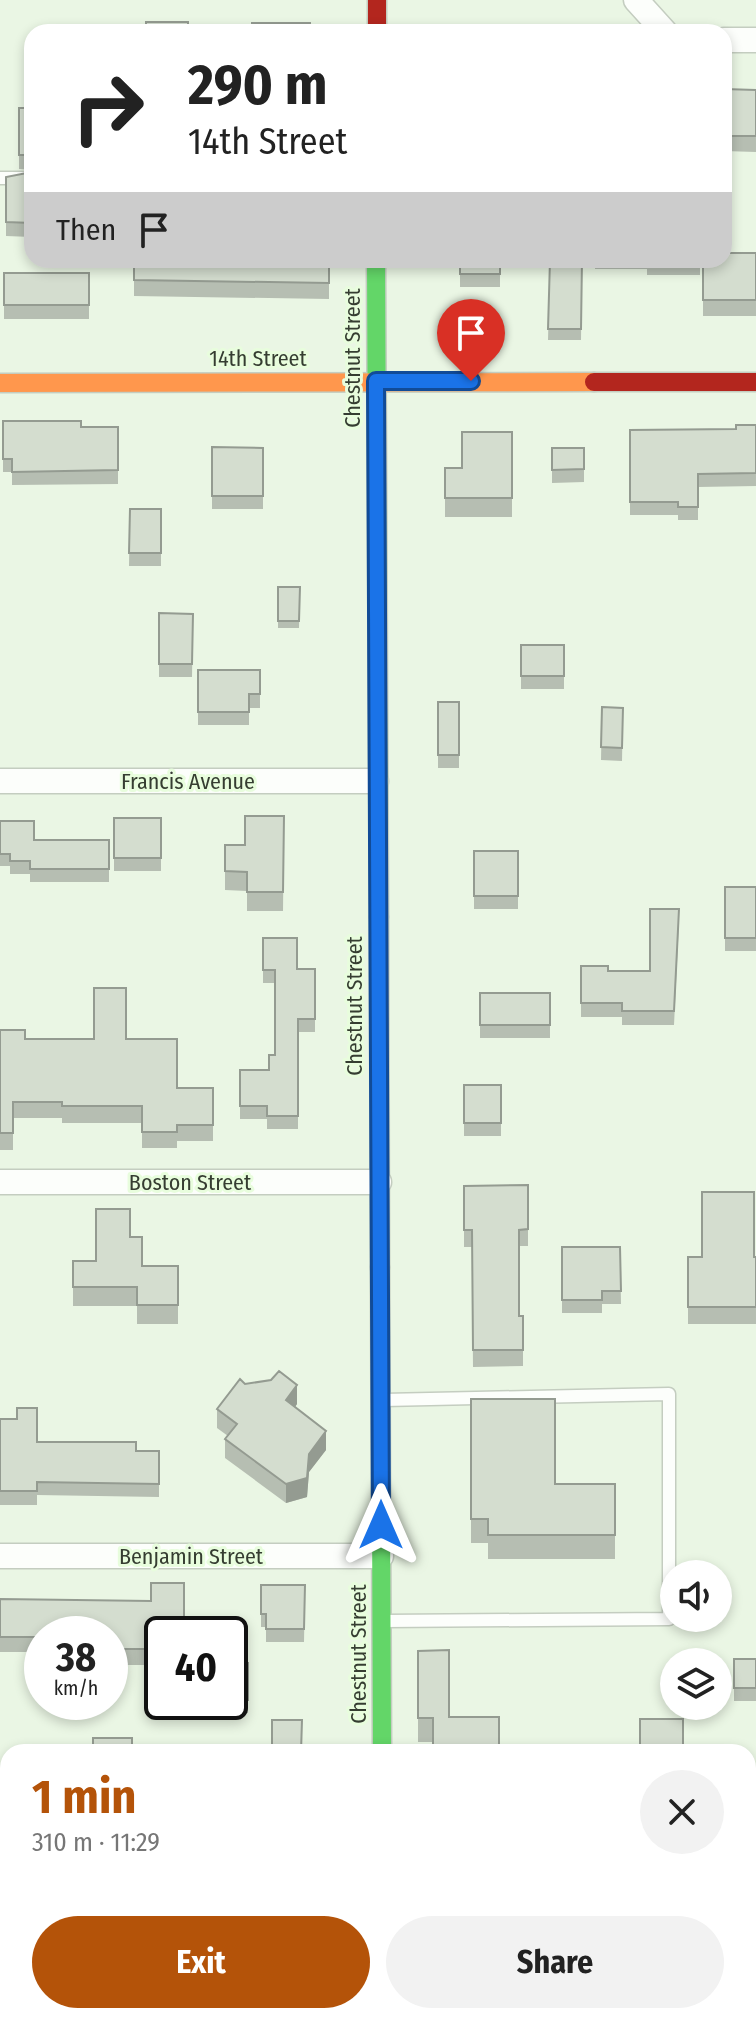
<!DOCTYPE html>
<meta charset="utf-8">
<style>
:root{--surface:#fff;--page:#f2f2f2;--text:#222;--muted:#767676;--accent:#b45309}
body{margin:0;font-family:"Fira Sans Condensed",sans-serif;background:var(--page);color:var(--text);height:100vh;display:flex;flex-direction:column;font-size:30px;white-space:nowrap}
*{box-sizing:border-box;margin:0}
p{font-size:26px;color:var(--muted)}
.icon{flex:none;width:44px;height:44px;fill:none;stroke:currentColor;stroke-width:2;stroke-linecap:round;stroke-linejoin:round}
.map{position:relative;flex:1;overflow:hidden}
.panel{position:absolute;left:0px;top:1744px;width:756px;height:280px;display:flex;flex-direction:column;background:var(--surface);border-radius:24px 24px 0 0;box-shadow:0 4px 12px #0003}
.panel>*{flex:none}
.top-card{position:absolute;left:24px;top:24px;width:708px;height:244px;border-radius:24px;box-shadow:0 4px 12px #0003;background:#fff;color:var(--text);overflow:hidden}
.controls{position:absolute;left:660px;top:1560px;display:grid;gap:16px}
.controls a{display:grid;place-items:center;width:72px;height:72px;border-radius:50%;background:var(--surface);box-shadow:0 4px 12px #0003;font-size:40px}
.speed{position:absolute;left:24px;top:1616px;display:flex;gap:16px;font-size:40px;font-weight:700;text-align:center}
.speed>*{display:grid;place-content:center;width:104px;height:104px;border-radius:50%;background:var(--surface);box-shadow:0 4px 12px #0003;line-height:1}
.speed small{font-size:20px;font-weight:400}
.speed .limit{border:4px solid #111;border-radius:12px;background:#fff;color:#111}
.pin{position:absolute;display:grid;place-items:center;width:68px;height:68px;color:#fff;margin:-82px -34px;border-radius:50% 50% 50% 0;rotate:-45deg;box-shadow:0 0 8px #0007}
.pin .icon{rotate:45deg}
.me{position:absolute;width:88px;margin:-44px;rotate:0deg;stroke-linejoin:round;filter:drop-shadow(0 0 6px #0008)}
.turn{display:flex;align-items:center;gap:28px;height:168px;padding:0 32px;font-size:36px}
.turn .icon{width:104px;height:104px;stroke-width:2.5}
.turn b{display:block;font-size:56px;line-height:68px}
.then{display:flex;align-items:center;height:76px;padding:0 32px;background:#0003;gap:16px;font-size:30px}
.round{display:grid;place-items:center;flex:none;width:84px;height:84px;border-radius:42px;background:var(--page)}
.headline{display:flex;align-items:center;justify-content:space-between;height:136px;padding:0 32px}
h1{font-size:48px;font-weight:700;line-height:60px;color:var(--accent)}
.primary-button{display:flex;gap:16px;margin-top:auto;padding:16px 32px}
.primary-button a{flex:1;height:92px;border-radius:48px;background:var(--accent);color:#fff;font-size:32px;font-weight:700;line-height:92px;text-align:center}
.primary-button a+a{background:var(--page);color:var(--text)}
.map>svg:first-child{display:block}
.built{fill:#e3f7d9}
.lines{fill:none;stroke-linecap:round;stroke-linejoin:round}
.lane-casing{stroke:#c4cdc0;stroke-width:15}
.street-casing{stroke:#c4cdc0;stroke-width:27}
.fast-casing{stroke:#c4cdc0;stroke-width:21}
.slow-casing{stroke:#c4cdc0;stroke-width:21}
.jam-casing{stroke:#c4cdc0;stroke-width:21}
.lane{stroke:#fcfefb;stroke-width:12}
.street{stroke:#fcfefb;stroke-width:24}
.fast{stroke:#63d668;stroke-width:18}
.slow{stroke:#ff974d;stroke-width:18}
.jam{stroke:#b3261e;stroke-width:18}
.wall{fill:#b6beb2}
.shaded-wall{fill:#949b91}
.building{fill:#d4ddcf;stroke:#949b91;stroke-width:2}
.route-casing{stroke:#114b97;stroke-width:20}
.route{stroke:#1a73e8;stroke-width:14}
.labels{text-anchor:middle;dominant-baseline:central;stroke-width:6;stroke-linejoin:round;paint-order:stroke}
.street-label{font-size:22px;fill:#353d31;stroke:#e8fddd}
</style>
<div class="map">
<svg width="756" height="2024" viewBox="0 0 756 2024">
<rect width="100%" height="100%" fill="#eaf6e4"/>
<!-- built -->
<path class="built" d="M412,2016h344v8h-345z"/>
<g class="lines">
<!-- lane casing -->
<g class="lane-casing">
<path id="lane" d="M0,178h32
M384,1400l285,-6v225l-284,2
M722,2016v8"/>
</g>
<!-- street casing -->
<g class="street-casing">
<path id="street" d="M636,0l29,32
M724,40h32
M0,781h376
M0,1182h379
M0,1556h381"/>
</g>
<!-- fast casing -->
<g class="fast-casing">
<path id="fast" d="M376,260l3,657
M380,1267l2,485
M0,1979h8
M748,1984h8"/>
</g>
<!-- slow casing -->
<g class="slow-casing">
<path id="slow" d="M0,383l594,-1
M379,917l1,350
M381,2016v8"/>
</g>
<!-- jam casing -->
<g class="jam-casing">
<path id="jam" d="M377,0v32
M594,382h162"/>
</g>
<!-- lane -->
<use href="#lane" class="lane"/>
<!-- street -->
<use href="#street" class="street"/>
<!-- fast -->
<use href="#fast" class="fast"/>
<!-- slow -->
<use href="#slow" class="slow"/>
<!-- jam -->
<use href="#jam" class="jam"/>
</g>
<!-- wall -->
<path class="wall" d="M32,64v106l-13,-1v-61h7z
M724,89l32,1v62l-32,-1z
M32,172v65l-26,-1v-59z
M756,253v63h-53v-56z
M134,260h195v39l-195,-3z
M460,260h40v27h-40z
M550,260h32l-1,80h-33z
M595,260h105v15h-53v-6h-52z
M4,273h85v46h-85z
M3,421l78,6h37v57l-106,1v-13h-9z
M756,425v61l-58,1v33h-20v-5h-48v-85l106,-1z
M512,432v85h-67v-49h17z
M212,447l51,1v61h-51z
M552,448h32v34l-32,1z
M130,509h31v57h-32z
M278,587h22l-1,41h-21z
M159,613l34,1 -1,63h-33z
M521,645h43v44h-43z
M198,670h62v38h-11v17h-51z
M438,702h21v66h-21z
M602,707l21,1 -1,53 -21,-1z
M284,816l-1,95h-36v-20l-22,-1v-45h20z
M114,818h47v53h-47z
M0,821l34,19h75v42h-79v-8h-20v-8h-10z
M474,851h44v58h-44z
M725,887h31v64h-31z
M679,922l-5,103h-52v-8h-41v-51l27,5h42z
M263,938l34,31h18v63h-17v97h-31v-10h-27v-49h29l6,-15v-72h-12z
M480,993h70v45h-70z
M0,1030l25,9h101l51,49h36v53h-36v7h-35v-25h-80v-5h-49v32h-13z
M464,1085h37v51h-37z
M528,1185v61h-9v70h4v50l-50,1 -1,-120h-8v-61z
M130,1237l12,29h36v58h-41v-18h-64v-45h23z
M562,1247h58l1,57h-19v9h-40z
M688,1257h68v67h-68z
M245,1384l52,20 -2,3 31,43 -17,22 -2,25 -21,6 -61,-45v-19l3,-3 -11,-8v-19z
M471,1399l84,85h60v75h-127v-16h-17z
M0,1419l37,23 99,9h23v46l-122,-2v10h-37z
M261,1585h44l-1,57h-38v-15h-5z
M0,1599l162,35v31h-44v15h-8v-46h-68v18h-42z
M449,1650l-16,92h-15v-91z
M734,1659h22v42h-22z
M230,1663h18v50h-43v-11h25z
M748,1826h8v100h-8z
M0,1867h8v52h-8z"/>
<!-- shaded-wall -->
<path class="shaded-wall" d="M297,1385v19l-11,15v-19z
M326,1431v19l-17,22 -2,25 -21,6v-19z"/>
<!-- building -->
<path class="building" d="M146,22h42v10h-42z
M252,23h58v9h-58z
M26,64h6v91h-13v-47h7z
M724,89l32,1v46h-32z
M32,172v51l-26,-1v-45z
M724,253h32v47h-53v-40h21z
M134,260h195v23l-195,-3z
M460,260h40v14h-40z
M550,260h32l-1,69h-33z
M4,273h85v32h-85z
M3,421h78v6h37v43l-106,2v-13h-9z
M736,425h20v48l-58,1v33h-20v-5h-48v-72l106,-1z
M462,432h50v66h-67v-30h17z
M212,447l51,1v48h-51z
M552,448h32v21l-32,1z
M130,509h31v44h-32z
M278,587h22l-1,34h-21z
M159,613l34,1 -1,50h-33z
M521,645h43v31h-43z
M198,670h62v24h-11v18h-51z
M438,702h21v53h-21z
M602,707l21,1 -1,40 -21,-1z
M245,816h39l-1,76h-36v-20l-22,-1v-26h20z
M114,818h47v40h-47z
M0,821h34v19h75v29h-79v-8h-20v-7h-10z
M474,851h44v45h-44z
M725,887h31v51h-31z
M650,909h29l-5,102h-52v-8h-41v-37h27v5h42z
M263,938h34v31h18v50h-17v97h-31v-10h-27v-36h29v-15h6v-85h-12z
M94,988h32v51h51v49h36v37h-36v7h-35v-26h-80v-4h-49v31h-13v-103h25v9h69z
M480,993h70v32h-70z
M464,1085h37v38h-37z
M528,1185v44l-9,1v86h4v34h-50l-1,-120h-8v-44z
M702,1192h52v65h2v50h-68v-50h14z
M96,1209h34v28h12v29h36v39h-41v-18h-64v-26h23z
M562,1247h58l1,44h-19v9h-40z
M279,1371l18,14 -11,15 40,31 -17,23 -2,24 -21,6 -61,-45 12,-15 -20,-15 23,-30 5,5 26,-4z
M471,1399h84v85h60v51h-127v-16h-17z
M17,1408h20v34h99v9h23v33l-122,-2v9h-37v-72h17z
M151,1583h33v51h-22v15h-44v15h-8v-30h-68v3h-42v-38l151,2z
M261,1585h44l-1,44h-38v-15h-5z
M449,1650v67h50v35h-66v-34h-15v-67z
M734,1659h22v29h-22z
M230,1663h18v37h-18z
M640,1719h43v33h-43z
M272,1720h30l-1,32h-29z
M93,1738h39v14h-39z
M748,1826h8v81h-8z
M0,1867h8v37h-8z"/>
<g class="lines">
<!-- route casing -->
<g class="route-casing">
<path id="route" d="M381,1525l-5,-1144h95"/>
</g>
<!-- route -->
<use href="#route" class="route"/>
</g>
<g class="labels">
<!-- street labels -->
<g class="street-label">
<text x="258" y="358">14th Street</text>
<text transform="translate(352 358) rotate(-90)">Chestnut Street</text>
<text x="188" y="781">Francis Avenue</text>
<text transform="translate(354 1006) rotate(-90)">Chestnut Street</text>
<text x="190" y="1182">Boston Street</text>
<text x="191" y="1556">Benjamin Street</text>
<text transform="translate(358 1654) rotate(-90)">Chestnut Street</text>
</g>
</g>
</svg>
<div class="controls">
<a><svg class="icon" aria-label="sound" viewBox="0 0 24 24"><path d="M4 9h4l5-4v14l-5-4H4zM17 9q2 3 0 6"/></svg></a>
<a><svg class="icon" aria-label="layers" viewBox="0 0 24 24"><path d="M12 4l9 5-9 5-9-5zM3 14l9 5 9-5"/></svg></a>
</div>
<div class="speed"><div>38<small>km/h</small></div><div class="limit">40</div></div>
<div class="pin" style="left:471px;top:381px;background:#d93025"><svg class="icon" aria-label="arrive" viewBox="0 0 24 24"><path d="M6 21V4h12l-3 4 3 4H6"/></svg></div>
<svg class="me" style="left:381px;top:1525px" viewBox="-20 -20 40 40"><path d="M0-17L14 15 0 8-14 15z" fill="#1a73e8" stroke="#fff" stroke-width="4"/></svg>
<div class="top-card">
<div class="turn"><svg class="icon" aria-label="right" viewBox="0 0 24 24"><path d="M7 20v-9h11M14 6l5 5-5 5"/></svg><div><b>290 m</b>14th Street</div></div>
<div class="then">Then<svg class="icon" aria-label="arrive" viewBox="0 0 24 24"><path d="M6 21V4h12l-3 4 3 4H6"/></svg></div>
</div>
<section class="panel">
<div class="headline"><div><h1>1 min</h1><p>310 m · 11:29</p></div><a class="round"><svg class="icon" aria-label="close" viewBox="0 0 24 24"><path d="M6 6l12 12M18 6L6 18"/></svg></a></div>
<div class="primary-button"><a>Exit</a><a>Share</a></div>
</section>
</div>
